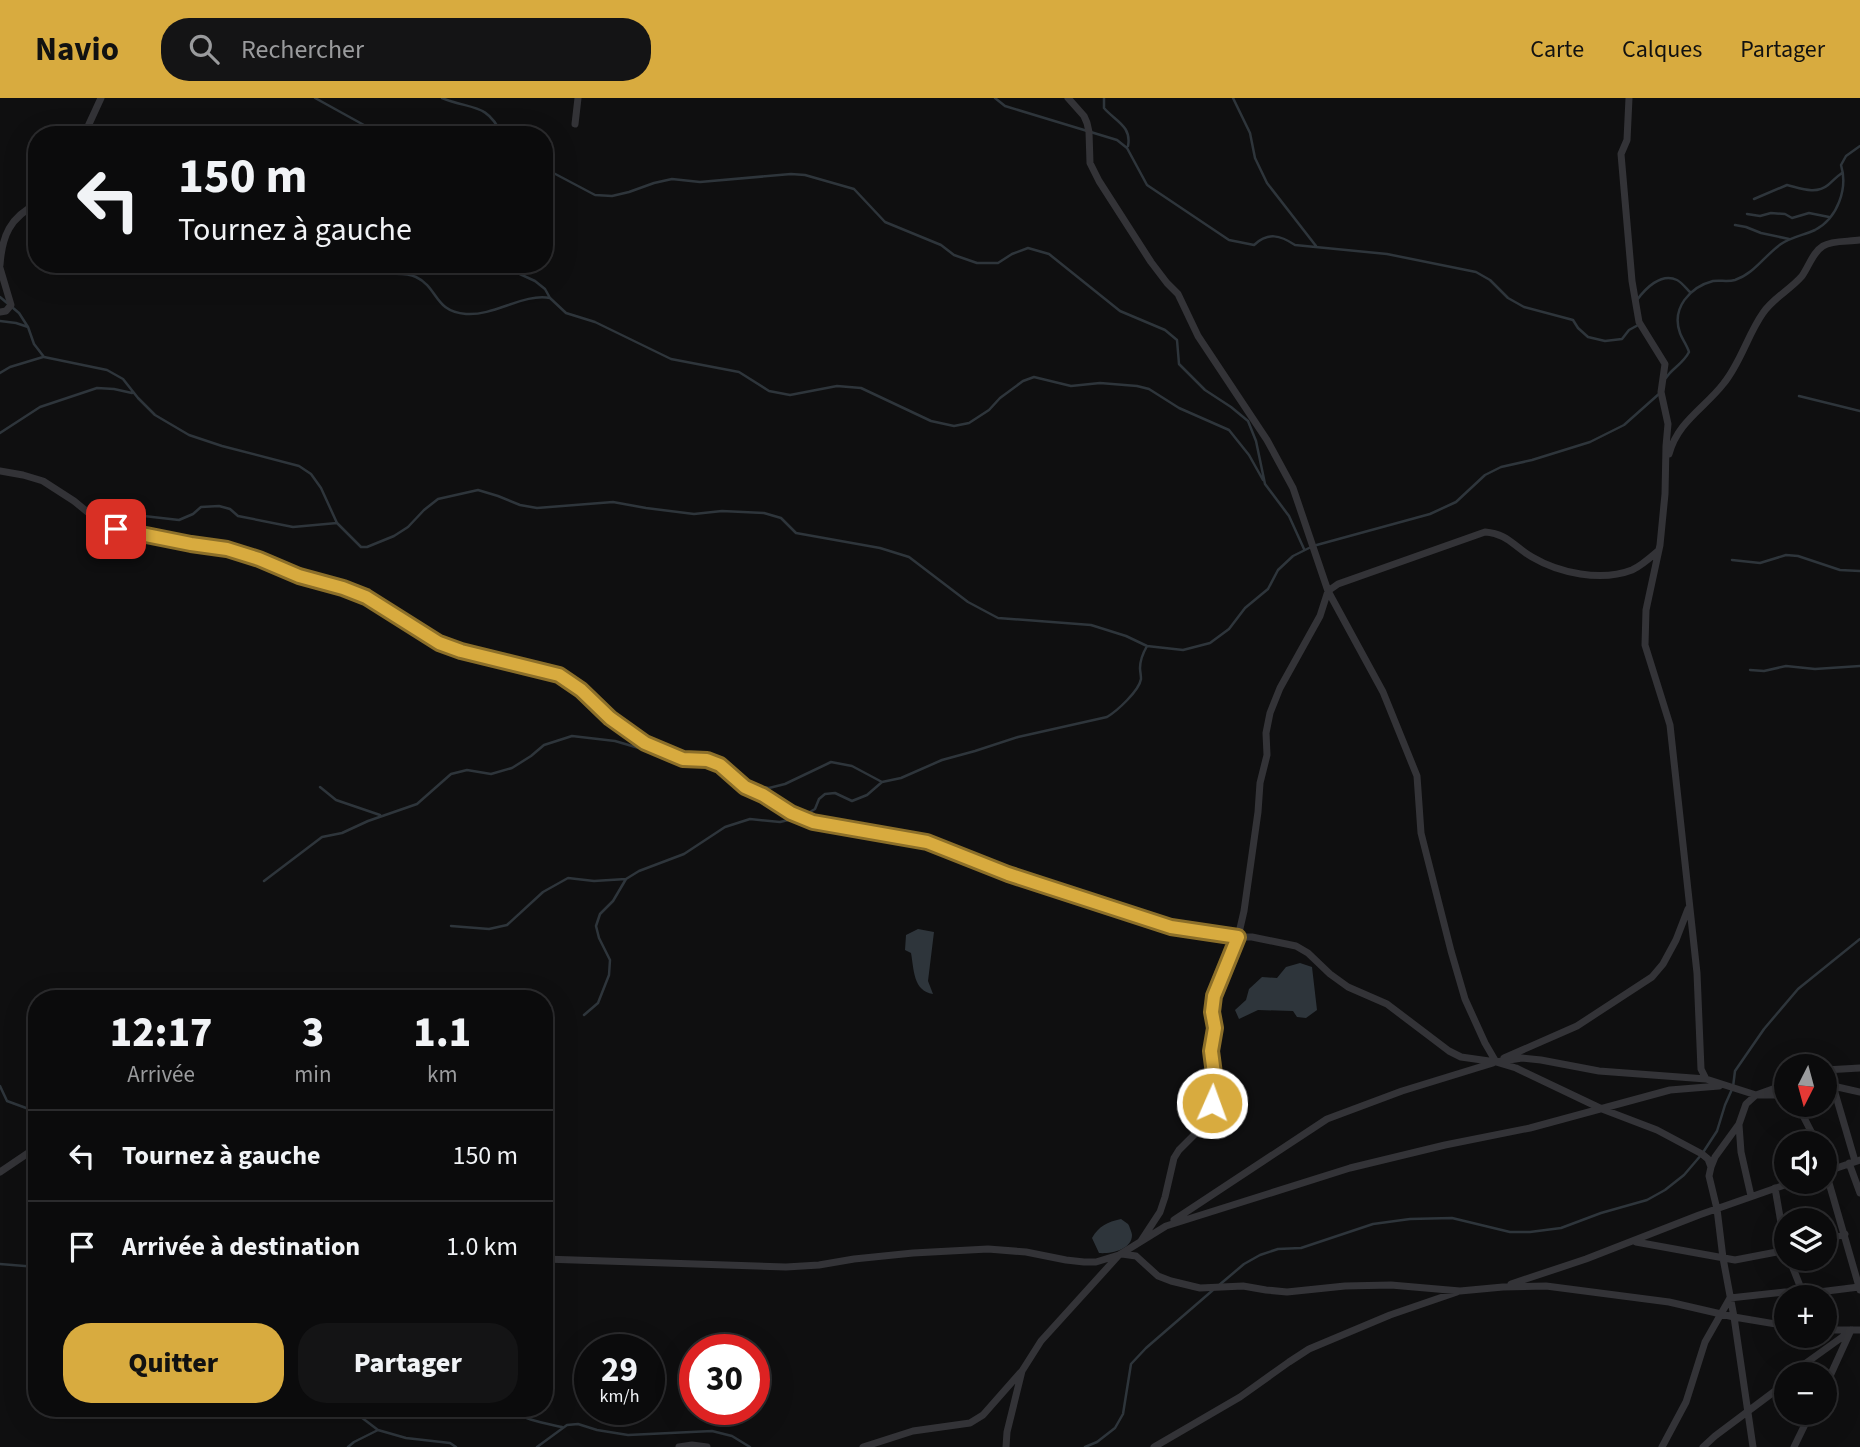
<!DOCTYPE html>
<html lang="fr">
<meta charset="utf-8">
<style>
:root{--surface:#0b0b0c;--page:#141415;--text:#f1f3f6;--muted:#9a9b9d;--line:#2b2b2d;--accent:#d8ab3f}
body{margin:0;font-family:"Source Sans 3",sans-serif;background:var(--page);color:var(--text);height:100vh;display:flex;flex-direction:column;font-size:26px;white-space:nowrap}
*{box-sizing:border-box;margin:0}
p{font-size:23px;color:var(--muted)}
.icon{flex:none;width:38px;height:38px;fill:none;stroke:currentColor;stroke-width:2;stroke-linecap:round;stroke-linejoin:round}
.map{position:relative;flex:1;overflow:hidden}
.panel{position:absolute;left:28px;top:892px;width:525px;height:427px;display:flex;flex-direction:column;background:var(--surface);border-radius:28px;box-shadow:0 7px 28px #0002,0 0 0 2px var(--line)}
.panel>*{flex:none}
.banner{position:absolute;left:28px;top:28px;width:525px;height:147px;border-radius:28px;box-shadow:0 7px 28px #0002,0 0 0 2px var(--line);background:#0b0b0c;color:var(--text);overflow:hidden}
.needle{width:46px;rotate:186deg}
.buttons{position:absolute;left:1774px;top:956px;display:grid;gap:14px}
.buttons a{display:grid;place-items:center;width:63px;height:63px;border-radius:50%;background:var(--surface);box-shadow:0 7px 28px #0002,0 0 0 2px var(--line);font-size:35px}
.speed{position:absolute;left:574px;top:1236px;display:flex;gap:14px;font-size:35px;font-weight:700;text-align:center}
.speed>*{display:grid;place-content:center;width:91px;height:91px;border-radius:50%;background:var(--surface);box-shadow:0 7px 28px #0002,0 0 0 2px var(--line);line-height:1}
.speed small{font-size:18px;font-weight:400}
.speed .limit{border:10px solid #d22;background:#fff;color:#111}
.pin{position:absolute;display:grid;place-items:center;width:60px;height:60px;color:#fff;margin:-30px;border-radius:14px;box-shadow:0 4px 10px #0006}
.me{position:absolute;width:77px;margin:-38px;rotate:2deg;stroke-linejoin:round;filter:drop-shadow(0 0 5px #0008)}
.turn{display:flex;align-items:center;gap:24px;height:147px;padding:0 35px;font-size:32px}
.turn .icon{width:91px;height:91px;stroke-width:2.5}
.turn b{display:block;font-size:49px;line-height:60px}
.eta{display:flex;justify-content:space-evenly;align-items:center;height:119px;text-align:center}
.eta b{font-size:42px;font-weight:800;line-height:49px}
.button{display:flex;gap:14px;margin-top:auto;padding:14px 35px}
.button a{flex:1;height:80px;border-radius:28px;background:var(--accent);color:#111;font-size:28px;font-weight:800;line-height:80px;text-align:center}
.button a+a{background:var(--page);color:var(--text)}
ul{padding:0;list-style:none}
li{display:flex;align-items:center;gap:21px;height:91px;padding:0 35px;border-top:2px solid var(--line)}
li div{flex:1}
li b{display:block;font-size:26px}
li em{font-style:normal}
header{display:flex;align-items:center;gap:42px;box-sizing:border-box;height:98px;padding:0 35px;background:var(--accent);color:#111}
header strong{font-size:33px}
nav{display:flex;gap:38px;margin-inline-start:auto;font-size:24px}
.search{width:490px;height:63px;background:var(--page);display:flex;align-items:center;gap:18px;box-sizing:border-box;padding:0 24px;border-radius:28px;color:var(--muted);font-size:26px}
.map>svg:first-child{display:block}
.water{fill:#2e353b}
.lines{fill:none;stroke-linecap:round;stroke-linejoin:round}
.stream{stroke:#2e353b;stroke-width:2.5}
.street{stroke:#333337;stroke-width:7}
.route-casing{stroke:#8c6f29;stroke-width:18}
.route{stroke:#d8ab3f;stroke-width:12}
</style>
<header>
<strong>Navio</strong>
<div class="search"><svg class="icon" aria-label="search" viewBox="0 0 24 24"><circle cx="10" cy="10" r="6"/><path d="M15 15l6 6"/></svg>Rechercher</div>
<nav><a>Carte</a><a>Calques</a><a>Partager</a></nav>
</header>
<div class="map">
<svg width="1860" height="1349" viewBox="0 0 1860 1349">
<rect width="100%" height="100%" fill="#0f0f10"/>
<!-- water -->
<path class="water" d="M918,831l16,3 -6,49 5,13c-20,-3 -19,-25 -22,-41l-6,-3 1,-15z
M1300,865l12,4 5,43 -11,8 -9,-1 -4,-6 -35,-1 -19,9 -4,-9 11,-10 3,-11 13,-12 15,1 9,-11z
M1121,1121l7,5c1,1 4,9 4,11 0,15 -22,19 -33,18l-7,-15c7,-12 15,-16 29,-19z"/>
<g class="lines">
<!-- stream -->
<path class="stream" d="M315,0l67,37
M442,0c29,12 45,4 60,37
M995,0l10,8 112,34 10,8 20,37 82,55 25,5c14,-13 26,-10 41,0l92,9 89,18 14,8 18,18 16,9 49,13 5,8 10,9 17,4 17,-2 7,-9 11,-6
M1104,0v10c11,13 28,18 24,38
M1233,0l17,35 5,25 12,25 49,63
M544,70l51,27 17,1 17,-4 25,-9 18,-4 28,3 91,-8 14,1 49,14 31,33 56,23 13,10 23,8h21l14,-9 16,-6 21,6 71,57 45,19 12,10 2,24 26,26 26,17 17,14 8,20 9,43 24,32 15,33
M1754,101l33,-14c13,3 29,10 41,0 5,-4 8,-8 14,-12
M1747,116l13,2 11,-3 14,1 7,4 17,-5 20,4
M1735,127l11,2 15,6 28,6
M364,166c5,3 10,6 15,8 12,4 24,-1 37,5 23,11 17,34 50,37 29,2 57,-21 84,-16
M500,166l2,2 33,15 10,8 5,9 16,15 29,9 76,37 68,13 30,19 21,4 47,-9 24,2 70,33 23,5 15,-3 20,-13 11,-12 23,-17 11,-4 37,9 29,-3 37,3 12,3 30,19 50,22 20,25 14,25
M0,199l19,16 9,14
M1637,202c8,-11 24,-28 40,-20 4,2 9,8 13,12
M0,223l16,2 12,4 6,17 10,13 63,13 16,9 15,19 17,17 34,20 33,11 77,20 12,8 10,14 16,35 24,24h6l27,-11 14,-9 16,-17 14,-11 40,-9 20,6 22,9 17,3 76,-6 33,6 48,6 28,-3 42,2 17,5 15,15 84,15 29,9 59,45 30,16 93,7 35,11 21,10 36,4 27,-7 19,-14 16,-21 23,-19 10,-19 15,-14 20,-10 117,-32 26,-12 29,-27 16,-8 31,-7 58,-18 34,-17 36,-32
M0,275l10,-6 33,-10
M1666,280c5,-9 17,-14 23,-26 -2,-7 -7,-13 -9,-19 -9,-25 10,-46 33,-52 7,-1 15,1 22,-1 19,-6 30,-25 46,-36 10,-7 23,-9 34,-14 23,-12 33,-42 26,-65l5,-9 14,-10
M1799,298l61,15
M0,335l40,-26 57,-19 17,1 18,4
M135,417l44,5 14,-6 8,-7 18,-1 11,3 8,7 55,11 44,-4
M1732,462l28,3 26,-8 12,1 42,14 20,1
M1750,572l14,1 22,-5 29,3 45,-3
M705,659l17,3 15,12 11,12 21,4 16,-4 46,-22 21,4 30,16 19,-4 41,-18 33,-9 43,-14 89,-20c10,-6 32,-26 34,-38 0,-4 -1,-8 -1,-11 0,-9 3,-15 7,-22
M320,689l16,13 44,15
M803,718l12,-7 4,-10 6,-5 10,-1 17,8 15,-6 15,-13
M264,783l58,-44 20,-4 26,-12 49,-17 34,-30 16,-4 24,4 21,-6 19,-12 13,-11 28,-9 43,5 34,10 11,1
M451,828l38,3 18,-4 36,-33 25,-14 26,3 32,-2 13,-8 45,-17 41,-27 25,-8 30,3 16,-4
M584,917l14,-12 11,-28 1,-15 -11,-22 -3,-12 4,-12 13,-13 13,-22
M0,988l7,15 30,11
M0,1166l37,3
M1218,1188l26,-22 16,-9 18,-6 23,-1 72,-24 37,-5 42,-1 58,14h20l31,-4 40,-15 46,-13 18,-10 19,-15 18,-21 15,-23 8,-26 8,-18 2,-16 29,-42 34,-40 62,-50
M338,1311l19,5 21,16 28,8 44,5 6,4
M509,1311c15,11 35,14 53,18
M348,1349l6,-5 24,-12
M537,1349l30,-22 11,-1 19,6 31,5 84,-4 20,5 18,11
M1085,1349l12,-5 18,-14 8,-14 8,-50 15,-16 67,-58"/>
<!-- street -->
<path class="street" d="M1068,0l16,18 3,7 2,9 1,31 9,18 52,81 16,21 11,11 20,42 69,104 26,48 35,103 55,101 34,84 4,57 30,118 14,48 20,44 11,19 26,-4 19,2 58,11 107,8
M1629,0l-2,42 -6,14 11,127 7,41 26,42 -4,28 7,32 -2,22 -1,48 -5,51 -14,65 -1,35 25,80 27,248 4,96 5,10 50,16h31
M575,26l3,-26
M84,37l17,-37
M0,167c2,-29 10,-48 37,-61
M0,170l11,37 -5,6 -6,1
M1669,356c9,-33 36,-46 55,-71 17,-21 24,-49 39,-70 10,-15 27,-23 39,-37 7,-10 11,-24 21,-30 10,-6 26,-4 37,-6
M0,373l23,4 20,6 31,20 22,18 20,10 75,15 36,5 32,10 40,17 44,12 23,9 73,46 22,8 98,24 22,15 29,27 35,26 38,16 24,1 13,5 25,22 18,8 28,18 22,9 114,20 81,32 163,53 62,10h19l44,9 12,7 22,21 18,13 39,17 62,47 12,6 35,5 20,6 86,41 55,21 45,24 6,5 3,8 -2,9 8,33 6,49 11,59 19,130
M1504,960l73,-32 75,-49 11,-13 13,-24 12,-31
M1825,972l35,-2
M1825,987l6,-1 2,2 22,75
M1833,988l27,6
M1797,1006l20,39
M1739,1027l2,27 10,44
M1849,1065l11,30
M1711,1069l4,-10 24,-33 7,-20 10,-9 31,-11
M1825,1071l35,121
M0,1074l37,-25
M1825,1074l35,-12
M1775,1090l11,64
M1174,1122l153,-101 75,-28 91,-28
M1825,1142l20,-6
M1141,1143l19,-29 5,-15 9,-39 5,-8 21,-21 12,-26 4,-14 -5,-38 4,-23 -3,-16 2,-16 24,-59 6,-26 14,-99 2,-29 7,-28 -1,-22 4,-20 10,-25 40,-72 8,-25 10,-7 147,-52c23,2 28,14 47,25 27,16 69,25 100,13 9,-4 18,-12 26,-19
M1636,1144l99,18 52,-10
M1789,1160l15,38
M544,1161l242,8 33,-2 35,-6 59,-6 75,-4 38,3 40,8 18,2h12l26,-8 14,2 22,20 13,5 29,7 43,-2 23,4 21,2 58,-6 46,-1 69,6 43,-4 43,-1 123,16 65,15 53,9
M1511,1186l75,-25 113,-44 97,-34
M1825,1232h35
M1795,1276l11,-11 46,-33
M1825,1289l26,-57
M679,1349l13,-2 15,2
M863,1349l50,-16 57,-8 13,-8 37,-42
M1006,1349l1,-15 15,-61 19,-30 78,-86 47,-29 184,-58 95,-23 85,-17 140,-38 49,-4
M1154,1349l86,-50 49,-35 20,-13 81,-34 67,-23
M1662,1349l24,-45 19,-60 25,-44 55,-6 18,2 56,-7
M1703,1349l12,-11 72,-54
M1794,1349l17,-35"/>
</g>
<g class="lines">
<!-- route casing -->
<g class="route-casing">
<path id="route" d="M116,431l75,15 36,5 32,10 40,17 44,12 23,9 73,46 22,8 98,24 22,15 29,28 35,25 38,16 24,1 13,5 25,22 18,8 28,18 22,9 114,20 81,32 163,53 67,10 -24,59 -2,16 3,16 -4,23 5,38 -4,14"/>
</g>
<!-- route -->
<use href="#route" class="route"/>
</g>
</svg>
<div class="buttons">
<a><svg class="needle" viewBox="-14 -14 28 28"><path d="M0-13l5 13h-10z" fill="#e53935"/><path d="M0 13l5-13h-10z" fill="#9a9b9d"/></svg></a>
<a><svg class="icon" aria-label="sound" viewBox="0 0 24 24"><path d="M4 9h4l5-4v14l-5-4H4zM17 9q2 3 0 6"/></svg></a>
<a><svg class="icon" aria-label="layers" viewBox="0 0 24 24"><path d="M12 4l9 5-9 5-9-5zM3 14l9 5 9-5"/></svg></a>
<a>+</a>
<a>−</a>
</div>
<div class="speed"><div>29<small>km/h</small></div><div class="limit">30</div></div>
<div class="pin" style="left:116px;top:431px;background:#d93025"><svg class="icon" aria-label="arrive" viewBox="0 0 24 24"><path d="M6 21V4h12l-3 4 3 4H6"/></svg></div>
<svg class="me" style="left:1212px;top:1005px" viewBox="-20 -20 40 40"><circle r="17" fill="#d8ab3f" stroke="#fff" stroke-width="3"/><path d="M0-11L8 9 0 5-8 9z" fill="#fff"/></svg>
<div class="banner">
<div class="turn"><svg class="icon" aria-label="left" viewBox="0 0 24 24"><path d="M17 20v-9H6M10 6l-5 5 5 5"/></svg><div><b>150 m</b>Tournez à gauche</div></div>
</div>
<section class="panel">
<div class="eta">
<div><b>12:17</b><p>Arrivée</p></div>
<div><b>3</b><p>min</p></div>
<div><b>1.1</b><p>km</p></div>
</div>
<ul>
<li><svg class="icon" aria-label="left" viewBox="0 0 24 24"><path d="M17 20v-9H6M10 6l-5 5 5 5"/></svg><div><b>Tournez à gauche</b></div><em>150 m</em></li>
<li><svg class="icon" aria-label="arrive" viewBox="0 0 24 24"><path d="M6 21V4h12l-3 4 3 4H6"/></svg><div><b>Arrivée à destination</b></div><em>1.0 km</em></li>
</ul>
<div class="button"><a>Quitter</a><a>Partager</a></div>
</section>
</div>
